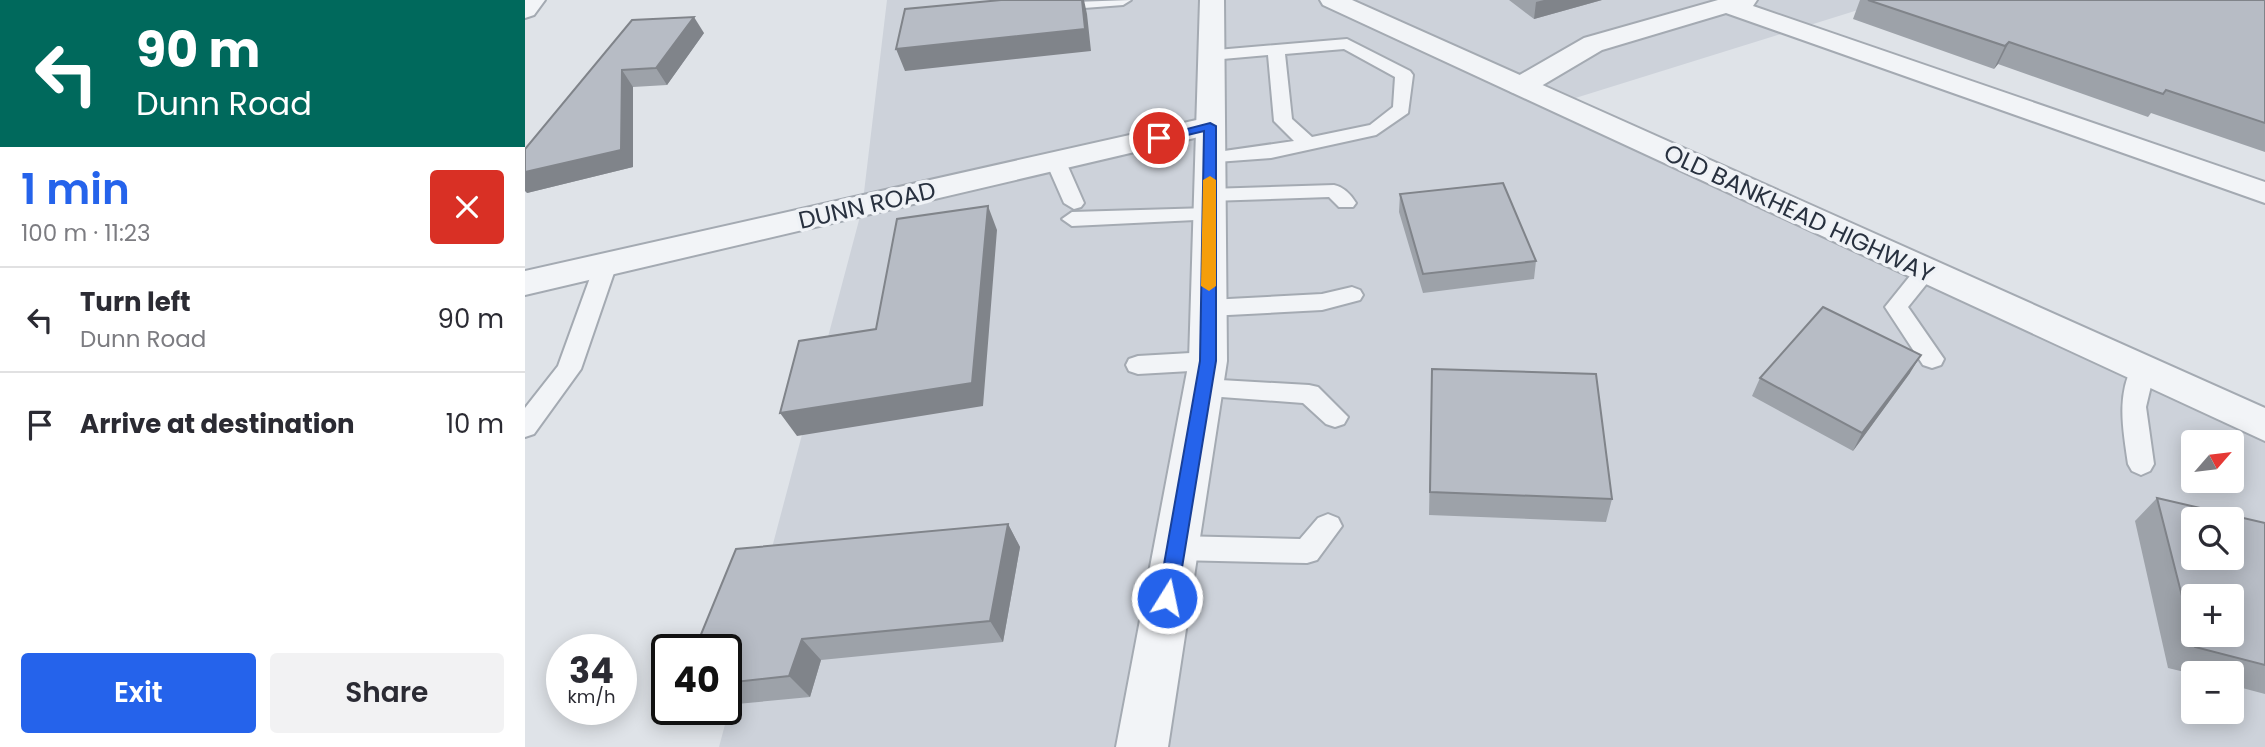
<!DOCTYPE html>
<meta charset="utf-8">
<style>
:root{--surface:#fff;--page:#f2f2f3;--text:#2b2b33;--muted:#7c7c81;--line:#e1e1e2;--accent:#2563eb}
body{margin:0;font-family:Poppins,sans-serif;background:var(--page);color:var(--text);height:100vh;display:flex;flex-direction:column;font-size:26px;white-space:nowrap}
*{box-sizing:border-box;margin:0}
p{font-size:23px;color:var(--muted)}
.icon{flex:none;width:38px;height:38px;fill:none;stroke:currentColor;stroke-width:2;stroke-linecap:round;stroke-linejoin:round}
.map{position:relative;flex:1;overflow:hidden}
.panel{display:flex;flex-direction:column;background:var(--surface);width:525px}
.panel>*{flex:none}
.top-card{background:#00695c;color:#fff;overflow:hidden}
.needle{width:46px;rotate:62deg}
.buttons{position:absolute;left:1656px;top:430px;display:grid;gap:14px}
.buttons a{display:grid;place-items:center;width:63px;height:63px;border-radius:7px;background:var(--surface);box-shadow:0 4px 18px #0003;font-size:35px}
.speed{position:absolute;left:21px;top:634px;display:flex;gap:14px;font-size:35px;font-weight:700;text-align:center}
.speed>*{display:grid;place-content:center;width:91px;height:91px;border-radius:50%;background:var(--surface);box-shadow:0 4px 18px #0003;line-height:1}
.speed small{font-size:18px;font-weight:400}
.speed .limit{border:4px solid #111;border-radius:10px;background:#fff;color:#111}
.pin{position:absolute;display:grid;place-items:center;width:60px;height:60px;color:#fff;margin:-30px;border:4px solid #fff;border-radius:50%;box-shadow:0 2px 7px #0007}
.me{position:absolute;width:77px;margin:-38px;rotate:10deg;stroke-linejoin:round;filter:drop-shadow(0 0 5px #0008)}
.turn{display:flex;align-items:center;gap:24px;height:147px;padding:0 21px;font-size:32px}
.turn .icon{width:91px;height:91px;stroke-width:2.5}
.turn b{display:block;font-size:49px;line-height:60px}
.round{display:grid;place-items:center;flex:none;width:74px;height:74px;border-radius:7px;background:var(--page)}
.summary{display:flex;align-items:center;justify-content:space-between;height:119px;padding:0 21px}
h1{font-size:42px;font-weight:600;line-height:52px;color:var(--accent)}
.primary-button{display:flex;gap:14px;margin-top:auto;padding:14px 21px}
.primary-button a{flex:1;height:80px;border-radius:7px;background:var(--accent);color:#fff;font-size:28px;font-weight:600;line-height:80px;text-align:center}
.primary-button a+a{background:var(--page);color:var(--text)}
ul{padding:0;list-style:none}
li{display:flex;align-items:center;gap:21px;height:105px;padding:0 21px;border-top:2px solid var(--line)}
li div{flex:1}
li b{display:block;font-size:26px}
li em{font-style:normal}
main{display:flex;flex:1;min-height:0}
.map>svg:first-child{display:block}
.built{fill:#cdd2da;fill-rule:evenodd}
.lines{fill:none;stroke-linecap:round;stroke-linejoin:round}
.service-casing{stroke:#a4aab2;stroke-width:4}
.minor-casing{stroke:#a4aab2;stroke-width:4}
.tertiary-casing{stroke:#a4aab2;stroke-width:4}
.service{fill:#f2f4f7;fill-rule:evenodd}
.minor{fill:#f2f4f7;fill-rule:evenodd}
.tertiary{fill:#f2f4f7;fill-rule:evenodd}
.wall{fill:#9da2a9}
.shaded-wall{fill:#80848a}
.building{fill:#b7bcc5;stroke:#80848a;stroke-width:2;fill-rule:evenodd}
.route{fill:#2563eb;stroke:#184099;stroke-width:2}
.slow{fill:#f59e0b}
.labels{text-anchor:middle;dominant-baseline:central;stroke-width:7;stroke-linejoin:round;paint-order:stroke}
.street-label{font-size:24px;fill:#28313f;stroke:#eff2f6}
</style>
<main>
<section class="panel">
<div class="top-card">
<div class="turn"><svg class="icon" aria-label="left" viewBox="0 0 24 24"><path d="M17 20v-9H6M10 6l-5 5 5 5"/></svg><div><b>90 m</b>Dunn Road</div></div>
</div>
<div class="summary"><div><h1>1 min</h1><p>100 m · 11:23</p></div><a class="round" style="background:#d93025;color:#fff"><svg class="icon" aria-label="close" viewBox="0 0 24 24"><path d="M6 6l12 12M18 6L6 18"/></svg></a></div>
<ul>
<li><svg class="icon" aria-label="left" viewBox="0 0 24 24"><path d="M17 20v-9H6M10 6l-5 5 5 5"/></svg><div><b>Turn left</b><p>Dunn Road</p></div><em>90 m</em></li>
<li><svg class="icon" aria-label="arrive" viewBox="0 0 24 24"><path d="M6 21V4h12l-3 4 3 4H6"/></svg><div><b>Arrive at destination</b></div><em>10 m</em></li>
</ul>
<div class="primary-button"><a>Exit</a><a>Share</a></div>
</section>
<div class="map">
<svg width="1740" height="747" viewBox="0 0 1740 747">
<rect width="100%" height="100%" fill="#dfe3e8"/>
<!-- built -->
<path class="built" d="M362,0h1003l-321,100 696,313v334h-1546l143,-538zM1668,443h38v38h-38zM1668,520h38v38h-38zM1668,597h38v38h-38zM1668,674h38v38h-38z"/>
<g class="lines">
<!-- service casing -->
<g class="service-casing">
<path id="service" d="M472,0h16v4l118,-4 -8,5 -118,9 -8,-5z
M822,39l63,32 3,4 -5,38 -32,22 -105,23 -68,5 -3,-4 10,-6 84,-12 -20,-20 -6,-66 -57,5 -6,-1 -3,-4 3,-4zM819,49l51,28 -2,30 -23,18 -58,12 -20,-18 -7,-65z
M531,156l10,6 18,41 -3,4 -7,2 -10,-6 -18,-41z
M809,185c10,2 17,10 22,18l-3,4h-14l-10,-10 -120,4 -10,-6 10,-6z
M684,208l10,6 -3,5 -144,7 -10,-7 10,-7z
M81,257l8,2 3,5 -36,105 -47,65 -9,3v-29l33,-42 37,-102 3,-5z
M1401,264l8,2 3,5 -29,36 36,52 -3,6 -9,3 -9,-3 -38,-58 33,-41z
M827,287l8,3 3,5 -3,5 -38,10 -113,6 -8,-2 -3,-6 3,-6 8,-2 113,-6z
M683,352l9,3 3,6 -3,6 -9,3 -70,4 -9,-3 -3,-6 3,-6 9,-3z
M1618,360l9,3 3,6 -9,38 8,57 -4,7 -9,4 -9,-4 -4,-7c-5,-35 -12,-69 6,-101z
M678,379l106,6 9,2 30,30 -4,7 -9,3 -9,-3 -23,-21 -109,-8 -3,-7 3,-7z
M803,514l10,4 4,8 -25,34 -10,3 -131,-3 -10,-3 -4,-9 4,-9 10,-3 124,3 18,-21z"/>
</g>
<!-- minor casing -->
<g class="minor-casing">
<path id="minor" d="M0,0h20l-11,15 -9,3z
M1193,0h39l-4,6 512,176v21l-539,-190 -124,37 -71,42 -10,2 -10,-2 -4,-6 4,-6 73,-42z
M685,117l10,3 5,6 -5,6 -695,163v-24z"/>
</g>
<!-- tertiary casing -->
<g class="tertiary-casing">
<path id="tertiary" d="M675,0h24l3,361 -59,386h-52l73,-386z
M795,0h32l913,408v33l-942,-436z"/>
</g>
<!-- service -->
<use href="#service" class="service"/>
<!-- minor -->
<use href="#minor" class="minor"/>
<!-- tertiary -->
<use href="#tertiary" class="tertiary"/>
</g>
<!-- wall -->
<path class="wall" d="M984,0h93l-68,19z
M1335,0h405v152l-114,-39 -3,4 -150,-53 -4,5 -141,-50z
M107,20l72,13 -37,52 -34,2v80l-106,26z
M875,194l136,67 -2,18 -111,14 -24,-81z
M907,369l180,130 -6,23 -177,-7z
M1385,373l-57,78 -101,-55 8,-18z
M1632,498l108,25v171l-34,-9v-11h-38l-25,-6 -33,-147z
M483,524l12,23 -17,95 -182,18 -11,37 -84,8v-56z"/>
<!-- shaded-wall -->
<path class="shaded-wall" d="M557,0h2l3,14 4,37 -186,20 -9,-22z
M1019,0h58l-68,19 2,-17z
M169,17l10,16 -37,52 -11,-17z
M1484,42l-11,22 -4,5 11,-23z
M97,70l11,17v80l-106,26 -2,-2v-19z
M463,206l9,24 -14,176 -186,30 -17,-23 192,-30z
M1396,355l-11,18 -57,78 9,-18z
M483,524l12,23 -17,95 -13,-21z
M277,639l19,21 -11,37 -21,-21z"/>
<!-- building -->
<path class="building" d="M476,0h81l3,29 -189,20 9,-40z
M1343,0h397v123l-99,-33 -3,4 -154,-52 -4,4z
M169,17l-38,51 -34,2 -1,80 -96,22v-23l107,-129z
M978,183l33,78 -113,13 -23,-80z
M463,206l-16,177 -192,30 19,-72 77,-12 21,-110z
M1298,307l98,48 -59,78 -102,-55z
M907,369l164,5 16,125 -182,-7z
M1632,498l108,25v142l-70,-18zM1668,520h38v38h-38zM1668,597h38v38h-38z
M483,524l-18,97 -188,18 -13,37 -63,7v-34h-31l41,-100z"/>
<!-- route -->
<path class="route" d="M685,123l6,3v235l-39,237 -3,6 -7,2 -6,-2 -3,-6 42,-237 4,-230 -45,11 -7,-4z"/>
<!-- slow -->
<path class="slow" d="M685,176l6,4v106l-7,5 -8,-5 2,-106z"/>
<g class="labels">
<!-- street labels -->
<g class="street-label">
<text transform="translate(342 205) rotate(-13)">DUNN ROAD</text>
<text transform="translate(1274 213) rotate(25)">OLD BANKHEAD HIGHWAY</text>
</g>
</g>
</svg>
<div class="buttons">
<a><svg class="needle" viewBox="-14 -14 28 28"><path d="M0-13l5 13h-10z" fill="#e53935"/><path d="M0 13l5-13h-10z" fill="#7c7c81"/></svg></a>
<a><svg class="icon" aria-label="search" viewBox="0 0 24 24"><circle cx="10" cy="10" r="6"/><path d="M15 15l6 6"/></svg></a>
<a>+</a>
<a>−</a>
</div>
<div class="speed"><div>34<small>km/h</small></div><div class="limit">40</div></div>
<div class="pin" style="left:634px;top:138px;background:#d93025"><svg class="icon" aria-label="arrive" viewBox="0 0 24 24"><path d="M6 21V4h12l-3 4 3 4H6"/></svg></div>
<svg class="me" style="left:642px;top:598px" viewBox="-20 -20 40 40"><circle r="17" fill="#2563eb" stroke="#fff" stroke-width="3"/><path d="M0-11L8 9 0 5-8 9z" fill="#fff"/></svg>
</div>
</main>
